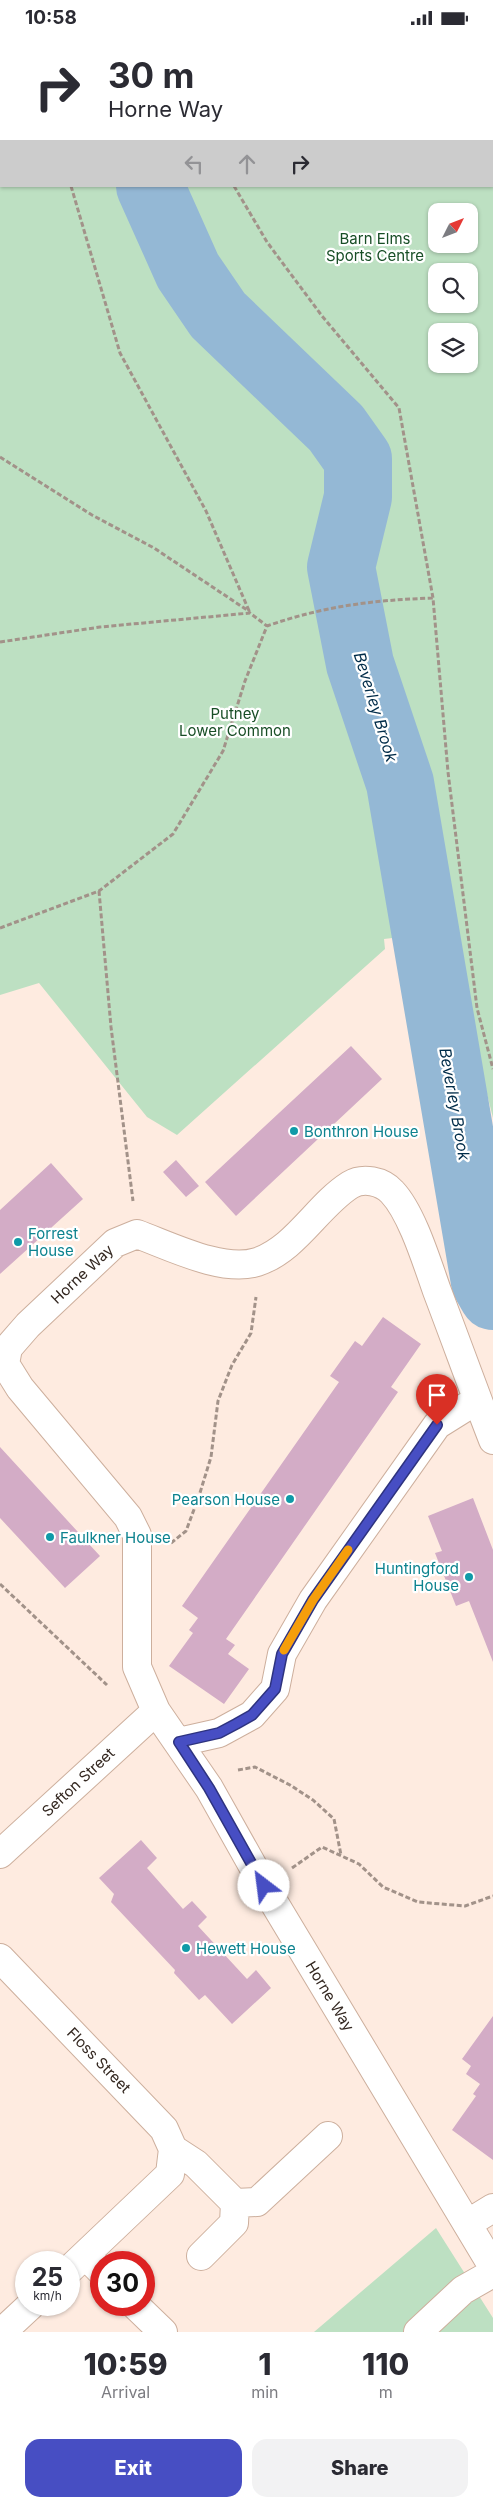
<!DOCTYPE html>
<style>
:root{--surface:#fff;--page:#f2f2f3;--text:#2b2b33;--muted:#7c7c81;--accent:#474ec3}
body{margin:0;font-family:Inter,sans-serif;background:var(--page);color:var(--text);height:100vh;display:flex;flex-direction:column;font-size:19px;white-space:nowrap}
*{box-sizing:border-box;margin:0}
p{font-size:16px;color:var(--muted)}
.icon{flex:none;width:28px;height:28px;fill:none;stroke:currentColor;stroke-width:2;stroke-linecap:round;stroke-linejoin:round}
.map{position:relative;height:2297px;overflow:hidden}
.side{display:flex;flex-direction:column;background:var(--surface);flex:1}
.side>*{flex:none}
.banner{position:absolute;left:0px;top:0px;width:494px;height:152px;box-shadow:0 1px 4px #0004;background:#fff;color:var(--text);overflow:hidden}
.needle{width:32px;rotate:48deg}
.buttons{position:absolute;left:428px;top:168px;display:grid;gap:10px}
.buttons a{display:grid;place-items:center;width:50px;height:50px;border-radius:10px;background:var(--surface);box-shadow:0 1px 4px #0004;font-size:25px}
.speed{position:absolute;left:15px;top:2216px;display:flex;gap:10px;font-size:25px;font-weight:700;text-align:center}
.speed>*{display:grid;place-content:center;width:65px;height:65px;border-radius:50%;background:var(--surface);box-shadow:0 1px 4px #0004;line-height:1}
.speed small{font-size:12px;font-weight:400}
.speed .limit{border:8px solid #d22;background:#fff;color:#111}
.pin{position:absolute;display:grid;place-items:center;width:42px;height:42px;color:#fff;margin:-51px -21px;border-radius:50% 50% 50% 0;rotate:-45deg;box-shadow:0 0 5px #0007}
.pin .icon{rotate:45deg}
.me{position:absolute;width:55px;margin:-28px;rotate:330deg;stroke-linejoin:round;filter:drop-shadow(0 0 4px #0008)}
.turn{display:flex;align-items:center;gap:18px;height:105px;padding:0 25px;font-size:22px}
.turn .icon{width:65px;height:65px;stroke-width:2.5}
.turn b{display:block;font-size:35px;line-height:42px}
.lanes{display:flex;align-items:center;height:48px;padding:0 25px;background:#0003;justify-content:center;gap:25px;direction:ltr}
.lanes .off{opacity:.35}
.eta{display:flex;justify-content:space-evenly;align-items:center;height:85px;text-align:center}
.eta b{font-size:30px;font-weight:800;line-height:35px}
.cta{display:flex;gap:10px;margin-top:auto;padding:10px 25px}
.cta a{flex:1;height:58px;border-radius:15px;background:var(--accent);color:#fff;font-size:20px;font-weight:800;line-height:58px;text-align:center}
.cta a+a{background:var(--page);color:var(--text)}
.status{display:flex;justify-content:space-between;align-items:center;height:35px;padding:0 25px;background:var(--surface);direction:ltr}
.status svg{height:14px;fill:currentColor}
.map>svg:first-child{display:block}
.green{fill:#bde0c2;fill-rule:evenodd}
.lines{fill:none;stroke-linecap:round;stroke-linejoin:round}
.river{stroke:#94b8d5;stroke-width:68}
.building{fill:#d3acc6}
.minor-casing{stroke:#cdaf9d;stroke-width:30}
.path{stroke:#a29289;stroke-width:3;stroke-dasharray:5 2.5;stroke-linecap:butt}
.minor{stroke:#fff;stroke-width:28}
.route-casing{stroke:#2e337f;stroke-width:12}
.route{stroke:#474ec3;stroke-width:9}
.slow{stroke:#f59e0b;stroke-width:9}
.culture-dot{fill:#0f9aa8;stroke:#fff;stroke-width:2}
.labels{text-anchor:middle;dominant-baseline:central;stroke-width:4.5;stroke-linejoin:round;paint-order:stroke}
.park-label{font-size:15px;fill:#184e26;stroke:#fff}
.culture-label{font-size:15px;fill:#0d838f;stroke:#fff;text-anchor:start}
.street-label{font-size:15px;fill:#342821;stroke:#fff}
.water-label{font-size:16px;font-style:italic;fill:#002c49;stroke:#fff}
</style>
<div class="status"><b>10:58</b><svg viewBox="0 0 49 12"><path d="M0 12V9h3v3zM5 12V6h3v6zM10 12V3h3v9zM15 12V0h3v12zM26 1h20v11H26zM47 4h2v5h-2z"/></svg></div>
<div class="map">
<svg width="493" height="2297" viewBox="0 0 493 2297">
<rect width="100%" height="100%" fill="#feebe0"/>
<!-- green -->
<path class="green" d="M0,0h493v1083l-33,-132 -8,-55 -68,8 1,10 -208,186 -30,-18 -108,-134 -39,12zM1,1h491v150h-491zM436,176h33v33h-33zM436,236h33v33h-33zM436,296h33v33h-33z
M436,2193l57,90v14h-179z"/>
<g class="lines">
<!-- river -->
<path class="river" d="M128,0v1
M150,151l38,85 30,44 118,113 22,31v38l-17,70 19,97 40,119 85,499 8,14"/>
</g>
<!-- building -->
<path class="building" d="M351,1011l31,33 -146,137 -31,-34z
M176,1125l23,26 -13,11 -23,-25z
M51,1128l32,36 -83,75v-64z
M383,1282l38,27 -30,43 7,5 -172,247 9,6 -7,9 21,15 -25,35 -55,-38 24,-33 -4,-3 9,-12 -16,-12 157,-224 -9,-6 25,-35 7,5z
M0,1412l100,109 -35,32 -65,-70z
M473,1463l20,52v112l-24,-61 -13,5 -21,-53 7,-2 -14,-35z
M141,1805l16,18 -10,10 36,41 9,-8 15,16 -9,9 49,53 9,-9 15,18 -39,36 -27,-29 -6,5 -25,-27 1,-3 -64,-68 3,-8 -15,-16z
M493,1981v144l-41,-30 24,-34 -3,-2 7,-10 -14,-10 5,-8 -9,-7z"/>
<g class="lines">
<!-- minor casing -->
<g class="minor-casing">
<path id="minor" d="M493,1405c-19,-49 -37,-99 -56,-149 -10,-28 -25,-78 -45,-99 -10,-11 -29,-15 -42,-7 -33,21 -54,64 -93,77 -34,11 -87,-16 -120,-28l-22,9 -87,82 -20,23 -3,16 15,24 108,129 9,18v132l19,44 53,77 55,98 229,381
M179,1707l40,-9 33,-18 23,-26 7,-35 31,-54 124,-175 40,-25
M0,1819l156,-143
M0,1923l164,171 9,20 -3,25 -101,96
M173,2114l23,15 39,39 22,-1 71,-66
M467,2189l26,-16
M85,2220l16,16
M201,2221l33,-33 1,-20
M135,2270l28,27
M2,2297l29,-27
M418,2297l45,-42 30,-17"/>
</g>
<!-- path -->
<path class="path" d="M36,0v1
M233,1v-1
M404,1l1,-1
M0,110l1,-1
M71,151l49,167 86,158 44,102
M234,151l33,56 55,74 77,92 34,190 15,174 29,236 16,61
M0,422l92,58 62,33 96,64
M0,607l100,-15 150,-14 17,13
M99,856l12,136 22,174
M0,893l99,-37 74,-57 50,-83 22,-70 22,-55c57,-20 107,-26 166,-28
M171,1508l15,-12 13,-35 12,-39 7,-56 14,-36 19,-32 5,-36
M0,1549l107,101
M238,1735l17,-3 35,18 23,15 21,19 7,36
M292,1833l30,-21 37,17 24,23 35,15 47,4 28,-10"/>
<!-- minor -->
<use href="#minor" class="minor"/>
</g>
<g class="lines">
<!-- route casing -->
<g class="route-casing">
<path id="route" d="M264,1851l-55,-98 -30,-46 40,-9 17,-9 16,-9 23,-26 7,-35 31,-54 124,-175"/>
</g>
<!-- route -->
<use href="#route" class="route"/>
<!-- slow -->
<path class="slow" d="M284,1615l29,-50 35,-50"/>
</g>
<!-- markers -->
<g class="culture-dot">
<circle cx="294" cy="1096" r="5"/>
<circle cx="18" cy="1207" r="5"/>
<circle cx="290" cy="1464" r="5"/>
<circle cx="50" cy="1502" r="5"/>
<circle cx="469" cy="1542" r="5"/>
<circle cx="186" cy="1913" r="5"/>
</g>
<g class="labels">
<!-- park labels -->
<g class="park-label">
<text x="375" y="203">Barn Elms<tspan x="375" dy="17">Sports Centre</tspan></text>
<text x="235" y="678">Putney<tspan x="235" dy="17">Lower Common</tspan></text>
</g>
<!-- culture labels -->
<g class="culture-label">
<text x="304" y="1096">Bonthron House</text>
<text x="28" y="1198">Forrest<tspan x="28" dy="17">House</tspan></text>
<text x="280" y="1464" text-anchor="end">Pearson House</text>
<text x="60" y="1502">Faulkner House</text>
<text x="459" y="1533" text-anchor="end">Huntingford<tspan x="459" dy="17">House</tspan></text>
<text x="196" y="1913">Hewett House</text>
</g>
<!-- street labels -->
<g class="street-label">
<text transform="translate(82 1239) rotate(-43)">Horne Way</text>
<text transform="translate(78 1747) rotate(-43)">Sefton Street</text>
<text transform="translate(330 1961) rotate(59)">Horne Way</text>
<text transform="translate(99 2025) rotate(46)">Floss Street</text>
</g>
<!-- water labels -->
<g class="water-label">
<text transform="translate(376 672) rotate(73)">Beverley Brook</text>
<text transform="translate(455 1069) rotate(80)">Beverley Brook</text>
</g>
</g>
</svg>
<div class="buttons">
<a><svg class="needle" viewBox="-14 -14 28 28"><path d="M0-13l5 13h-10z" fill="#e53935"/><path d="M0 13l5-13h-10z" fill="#7c7c81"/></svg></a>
<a><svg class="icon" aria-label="search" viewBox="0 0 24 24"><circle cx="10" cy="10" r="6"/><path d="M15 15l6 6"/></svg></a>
<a><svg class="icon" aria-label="layers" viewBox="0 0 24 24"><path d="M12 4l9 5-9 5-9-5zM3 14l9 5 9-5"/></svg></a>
</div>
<div class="speed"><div>25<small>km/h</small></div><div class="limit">30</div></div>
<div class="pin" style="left:437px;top:1390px;background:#d93025"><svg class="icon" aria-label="arrive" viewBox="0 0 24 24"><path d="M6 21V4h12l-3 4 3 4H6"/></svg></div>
<svg class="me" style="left:264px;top:1851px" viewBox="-20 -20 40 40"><circle r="19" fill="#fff"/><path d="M0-13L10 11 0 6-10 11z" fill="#474ec3"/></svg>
<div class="banner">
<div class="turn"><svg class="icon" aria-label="right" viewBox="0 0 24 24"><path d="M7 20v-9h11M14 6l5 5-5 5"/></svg><div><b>30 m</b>Horne Way</div></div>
<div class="lanes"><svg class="icon off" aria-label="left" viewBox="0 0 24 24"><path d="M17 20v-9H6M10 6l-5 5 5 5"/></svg><svg class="icon off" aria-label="ahead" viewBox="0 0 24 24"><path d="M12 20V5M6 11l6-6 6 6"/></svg><svg class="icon" aria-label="right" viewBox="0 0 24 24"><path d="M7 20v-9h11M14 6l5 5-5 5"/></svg></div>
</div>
</div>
<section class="side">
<div class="eta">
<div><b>10:59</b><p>Arrival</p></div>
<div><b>1</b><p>min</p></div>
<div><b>110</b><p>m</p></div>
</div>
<div class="cta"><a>Exit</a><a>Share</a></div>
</section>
